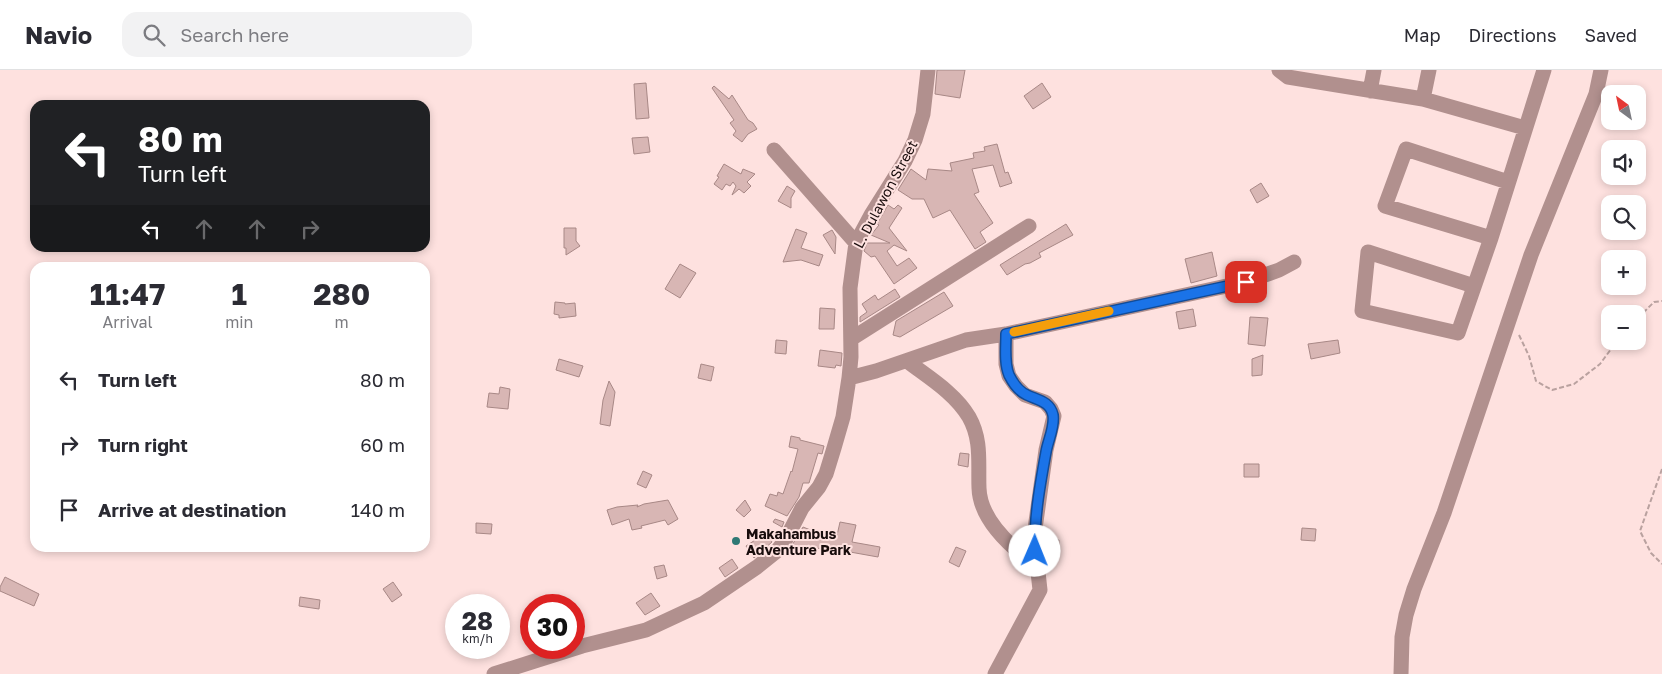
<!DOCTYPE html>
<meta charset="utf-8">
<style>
:root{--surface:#fff;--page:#f2f2f3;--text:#2b2b33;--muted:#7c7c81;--line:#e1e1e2}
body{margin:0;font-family:"Golos Text",sans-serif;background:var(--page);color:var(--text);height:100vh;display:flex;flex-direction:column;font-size:19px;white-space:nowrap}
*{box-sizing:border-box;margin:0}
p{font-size:16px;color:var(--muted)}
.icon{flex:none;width:28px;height:28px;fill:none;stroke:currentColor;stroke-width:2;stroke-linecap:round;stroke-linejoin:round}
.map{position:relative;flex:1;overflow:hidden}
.drawer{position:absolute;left:30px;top:192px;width:400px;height:290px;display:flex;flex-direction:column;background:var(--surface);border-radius:15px;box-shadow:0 2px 8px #0003}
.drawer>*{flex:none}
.banner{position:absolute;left:30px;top:30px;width:400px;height:152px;border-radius:15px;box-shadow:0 2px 8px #0003;background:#202124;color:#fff;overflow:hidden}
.needle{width:32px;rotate:327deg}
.buttons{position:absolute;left:1601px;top:15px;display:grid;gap:10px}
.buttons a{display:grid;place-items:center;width:45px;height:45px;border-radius:10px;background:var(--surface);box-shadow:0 2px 8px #0003;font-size:25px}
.speed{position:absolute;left:445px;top:524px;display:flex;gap:10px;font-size:25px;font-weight:700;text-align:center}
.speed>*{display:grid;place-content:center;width:65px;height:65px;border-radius:50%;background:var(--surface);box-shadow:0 2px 8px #0003;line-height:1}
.speed small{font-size:12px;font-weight:400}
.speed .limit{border:8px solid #d22;background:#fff;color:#111}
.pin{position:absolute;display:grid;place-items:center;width:42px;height:42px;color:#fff;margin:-21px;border-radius:10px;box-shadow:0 2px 8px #0006}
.me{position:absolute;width:55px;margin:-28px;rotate:1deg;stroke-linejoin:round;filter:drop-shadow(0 0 4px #0008)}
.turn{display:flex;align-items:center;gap:18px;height:105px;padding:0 25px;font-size:22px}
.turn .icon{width:65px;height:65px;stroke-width:2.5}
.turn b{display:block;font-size:35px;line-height:42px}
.lanes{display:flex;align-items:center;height:48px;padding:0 25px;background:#0003;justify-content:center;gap:25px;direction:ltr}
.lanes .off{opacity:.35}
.eta{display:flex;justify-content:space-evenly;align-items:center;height:85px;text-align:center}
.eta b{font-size:30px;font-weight:700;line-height:35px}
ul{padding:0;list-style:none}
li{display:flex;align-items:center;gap:15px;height:65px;padding:0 25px}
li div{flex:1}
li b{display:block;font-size:19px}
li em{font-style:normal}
header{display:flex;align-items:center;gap:30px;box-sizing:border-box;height:70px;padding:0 25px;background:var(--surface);border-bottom:1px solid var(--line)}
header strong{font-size:24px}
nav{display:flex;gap:28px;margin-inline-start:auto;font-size:18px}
.search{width:350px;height:45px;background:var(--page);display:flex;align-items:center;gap:12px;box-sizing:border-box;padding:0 18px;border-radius:15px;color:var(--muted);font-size:19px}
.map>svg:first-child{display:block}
.building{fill:#d8b6b4;stroke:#a88886}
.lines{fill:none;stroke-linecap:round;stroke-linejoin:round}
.path{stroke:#b9a19f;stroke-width:2;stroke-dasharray:5 2.5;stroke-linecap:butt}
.minor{stroke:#b1908e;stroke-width:15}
.route-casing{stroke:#114b97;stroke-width:12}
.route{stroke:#1a73e8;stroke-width:9}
.slow{stroke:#f59e0b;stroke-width:9}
.poi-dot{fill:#2f7874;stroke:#fee1df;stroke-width:2}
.labels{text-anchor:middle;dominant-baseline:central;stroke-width:4;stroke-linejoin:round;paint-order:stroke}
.street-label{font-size:14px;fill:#180c0c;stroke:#fee1df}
.poi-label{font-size:14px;font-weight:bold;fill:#180c0c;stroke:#fee1df;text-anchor:start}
</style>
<header>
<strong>Navio</strong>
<div class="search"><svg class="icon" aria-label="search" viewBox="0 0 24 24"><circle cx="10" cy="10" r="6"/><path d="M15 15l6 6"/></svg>Search here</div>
<nav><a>Map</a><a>Directions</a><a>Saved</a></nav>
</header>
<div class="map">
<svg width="1662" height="604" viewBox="0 0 1662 604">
<rect width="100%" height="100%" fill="#fee1df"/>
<!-- building -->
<path class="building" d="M937,0h28l-5,28 -25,-4z
M646,13l3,35 -13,1 -2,-35z
M1042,13l9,14 -18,12 -9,-13z
M714,16l15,13 3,-4 16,25 5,3 4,6 -9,5 -6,8 -9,-7 3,-4 -6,-8 4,-3 -22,-32z
M648,67l2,15 -16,2 -2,-16z
M997,74l8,29 3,-1 4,11 -12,4 -7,-22 -21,4 7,23 -5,2 19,29 -13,9 6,10 -11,7 -25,-39 -17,8 -9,-19h-12l-14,-9 13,-21 15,11 2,-11 24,2 -2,-8 24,-5 -1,-5 12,-2 -1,-4z
M724,94l17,10 2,-5 12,5 -8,8 4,4 -7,7 -5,-4 -7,6 4,-9 -3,-4 -3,4 -4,-2 -4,6 -8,-6 5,-7 -2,-1z
M1261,113l8,13 -12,7 -7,-13z
M787,116l8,5 -4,7v10l-13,-7z
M888,135l6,4 4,-4 4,3 -13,20 18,23 -13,-6 -7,6 10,15 12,-8 8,10 -23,16 -19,-28 -4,1 -7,-6 3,-8h23l-19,-8 8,-10 -2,-1z
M1066,154l7,11 -34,18 2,4 -11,6 -5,1 -18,11 -7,-10z
M564,158h12v13l4,5 -14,9v-7h-2z
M796,159l11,4 -6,15 22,7 -4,11 -18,-6 -18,2z
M832,160l4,7 -1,17 -12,-19z
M1212,182l5,24 -26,7 -6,-24z
M680,194l16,9 -16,25 -15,-9z
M895,219l5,8 -40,25v-5l7,-5 -5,-8 13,-9 3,5z
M944,222l9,14 -53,31 -7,-2 3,-14z
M555,232l10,1v1l10,-1 1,13 -17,2v-3l-5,-1z
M820,238l15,1 -1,20h-15z
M1193,239l3,17 -17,3 -3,-17z
M1250,247l18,1 -3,28 -17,-2z
M776,270l11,1 -1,13 -11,-1z
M1338,270l2,13 -29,6 -3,-15z
M820,280l22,3 -1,13 -5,-1 -1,3 -17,-2z
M1263,285l-1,20 -10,1v-17z
M559,289l24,7 -4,11 -23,-7z
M701,294l13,3 -3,14 -13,-3z
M609,311l6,11 -5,34 -10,-2 3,-24z
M500,317l10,2 -2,20 -21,-2 2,-14 10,1z
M791,366l9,2v2l24,6 -2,8 -4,-1 -9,30h-6l-4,14 -12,19 -22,-10 5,-12 7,2 1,-4 5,2 8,-23 1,1 6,-23 -9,-2z
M960,383l9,1 -1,13 -10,-2z
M1244,394h15v13h-15z
M643,401l9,4 -6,13 -9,-4z
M668,430l10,19 -10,6 -3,-5 -24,6 1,2 -10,2 -3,-11 -17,6 -5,-15 10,-3 21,-2 -1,2 7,-3z
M745,430l6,10 -7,7 -8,-7z
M775,449l9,3 -2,5 -9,-5z
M840,452l16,3 -4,17 28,5 -2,10 -28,-5 -1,3 -41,-9 -2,6 -15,-5 12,-20 10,4 -1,2 24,7z
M476,453l16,1 -1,10 -15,-1z
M1302,458l14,1 -1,12 -14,-1z
M766,463l6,9 -18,16 -8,-12z
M1044,470h15v13l-14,-1z
M956,477l10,4 -7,16 -10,-5z
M732,489l6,9 -13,9 -6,-9z
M664,495l3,11 -10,3 -3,-12z
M5,507l34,17 -5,12 -34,-15v-4z
M393,512l9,13 -10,7 -9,-13z
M651,523l9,13 -15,9 -9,-12z
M300,527l20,3 -1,9 -20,-3z"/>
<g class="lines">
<!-- path -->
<path class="path" d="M1638,248l16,-16 8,-1
M1519,265l10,21 7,25 16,9 22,-6 26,-20 17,-23
M1662,399l-22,62 11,22 11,11"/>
<!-- minor -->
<path class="minor" d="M1279,0l9,7 135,22 102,29
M1370,21l4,-21
M1423,29l6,-29
M774,80l82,93
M1491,168l-106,-32 21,-57 102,33
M1474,216l-106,-34 -6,59 96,22 33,-95 53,-168
M851,269l178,-113
M907,291c21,16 48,32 62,56 13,23 9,46 10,71 1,33 34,61 58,78
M849,308l27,-7 90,-31 40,-6 239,-52 34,-12 15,-8
M494,604l88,-28 64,-16 58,-27 53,-36 20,-16 9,-12 16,-31 17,-21 7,-13 8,-26 9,-31 6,-39 2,-21 -1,-69 6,-45 15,-28 34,-54 10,-21 8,-26 5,-44
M995,604l45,-84 -6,-54 12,-86 8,-34 -3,-7 -6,-7 -20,-7 -9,-9 -7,-10 -3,-12v-30
M1401,604l1,-37 4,-22 8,-26 30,-76 87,-258 65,-161 5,-24"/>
</g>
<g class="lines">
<!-- route casing -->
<g class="route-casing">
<path id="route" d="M1035,481c-1,-33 5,-66 11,-99 2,-12 9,-25 7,-37 -3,-14 -16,-15 -26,-20 -7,-3 -14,-12 -18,-20 -5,-12 -3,-28 -3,-41l240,-52"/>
</g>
<!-- route -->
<use href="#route" class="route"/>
<!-- slow -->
<path class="slow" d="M1014,262l95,-21"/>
</g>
<!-- markers -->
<circle class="poi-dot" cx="736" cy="471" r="5"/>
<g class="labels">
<!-- street labels -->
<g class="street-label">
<text transform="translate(885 124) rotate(-62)">L. Dulawon Street</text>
</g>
<!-- poi labels -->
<g class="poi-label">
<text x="746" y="463">Makahambus<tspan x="746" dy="16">Adventure Park</tspan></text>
</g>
</g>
</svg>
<div class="buttons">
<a><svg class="needle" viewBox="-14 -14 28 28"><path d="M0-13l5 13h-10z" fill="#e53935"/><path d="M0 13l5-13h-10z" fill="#7c7c81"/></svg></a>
<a><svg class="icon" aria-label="sound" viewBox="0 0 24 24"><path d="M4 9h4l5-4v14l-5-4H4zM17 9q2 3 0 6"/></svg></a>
<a><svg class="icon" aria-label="search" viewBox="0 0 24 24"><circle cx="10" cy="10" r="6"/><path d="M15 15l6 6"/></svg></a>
<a>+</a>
<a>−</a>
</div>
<div class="speed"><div>28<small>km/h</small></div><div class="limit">30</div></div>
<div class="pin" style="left:1246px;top:212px;background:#d93025"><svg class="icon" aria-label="arrive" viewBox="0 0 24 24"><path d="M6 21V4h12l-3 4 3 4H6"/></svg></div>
<svg class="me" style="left:1035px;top:481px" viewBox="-20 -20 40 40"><circle r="19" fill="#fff"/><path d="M0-13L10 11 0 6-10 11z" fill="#1a73e8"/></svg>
<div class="banner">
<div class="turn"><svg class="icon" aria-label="left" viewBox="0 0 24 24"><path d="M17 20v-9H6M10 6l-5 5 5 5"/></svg><div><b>80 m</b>Turn left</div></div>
<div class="lanes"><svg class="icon" aria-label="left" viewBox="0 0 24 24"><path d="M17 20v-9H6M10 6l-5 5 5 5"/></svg><svg class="icon off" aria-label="ahead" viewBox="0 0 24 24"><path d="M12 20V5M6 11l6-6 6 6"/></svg><svg class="icon off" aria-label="ahead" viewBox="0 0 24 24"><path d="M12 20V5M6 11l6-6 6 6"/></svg><svg class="icon off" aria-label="right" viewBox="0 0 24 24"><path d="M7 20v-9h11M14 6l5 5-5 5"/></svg></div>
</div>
<section class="drawer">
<div class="eta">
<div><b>11:47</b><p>Arrival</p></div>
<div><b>1</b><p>min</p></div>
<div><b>280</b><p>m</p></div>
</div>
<ul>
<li><svg class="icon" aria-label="left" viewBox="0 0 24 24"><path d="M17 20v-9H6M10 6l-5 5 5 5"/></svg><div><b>Turn left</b></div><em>80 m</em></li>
<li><svg class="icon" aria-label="right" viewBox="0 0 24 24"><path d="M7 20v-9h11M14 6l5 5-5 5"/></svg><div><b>Turn right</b></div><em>60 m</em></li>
<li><svg class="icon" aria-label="arrive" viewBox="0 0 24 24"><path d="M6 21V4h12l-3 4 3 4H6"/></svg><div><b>Arrive at destination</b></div><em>140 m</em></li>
</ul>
</section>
</div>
